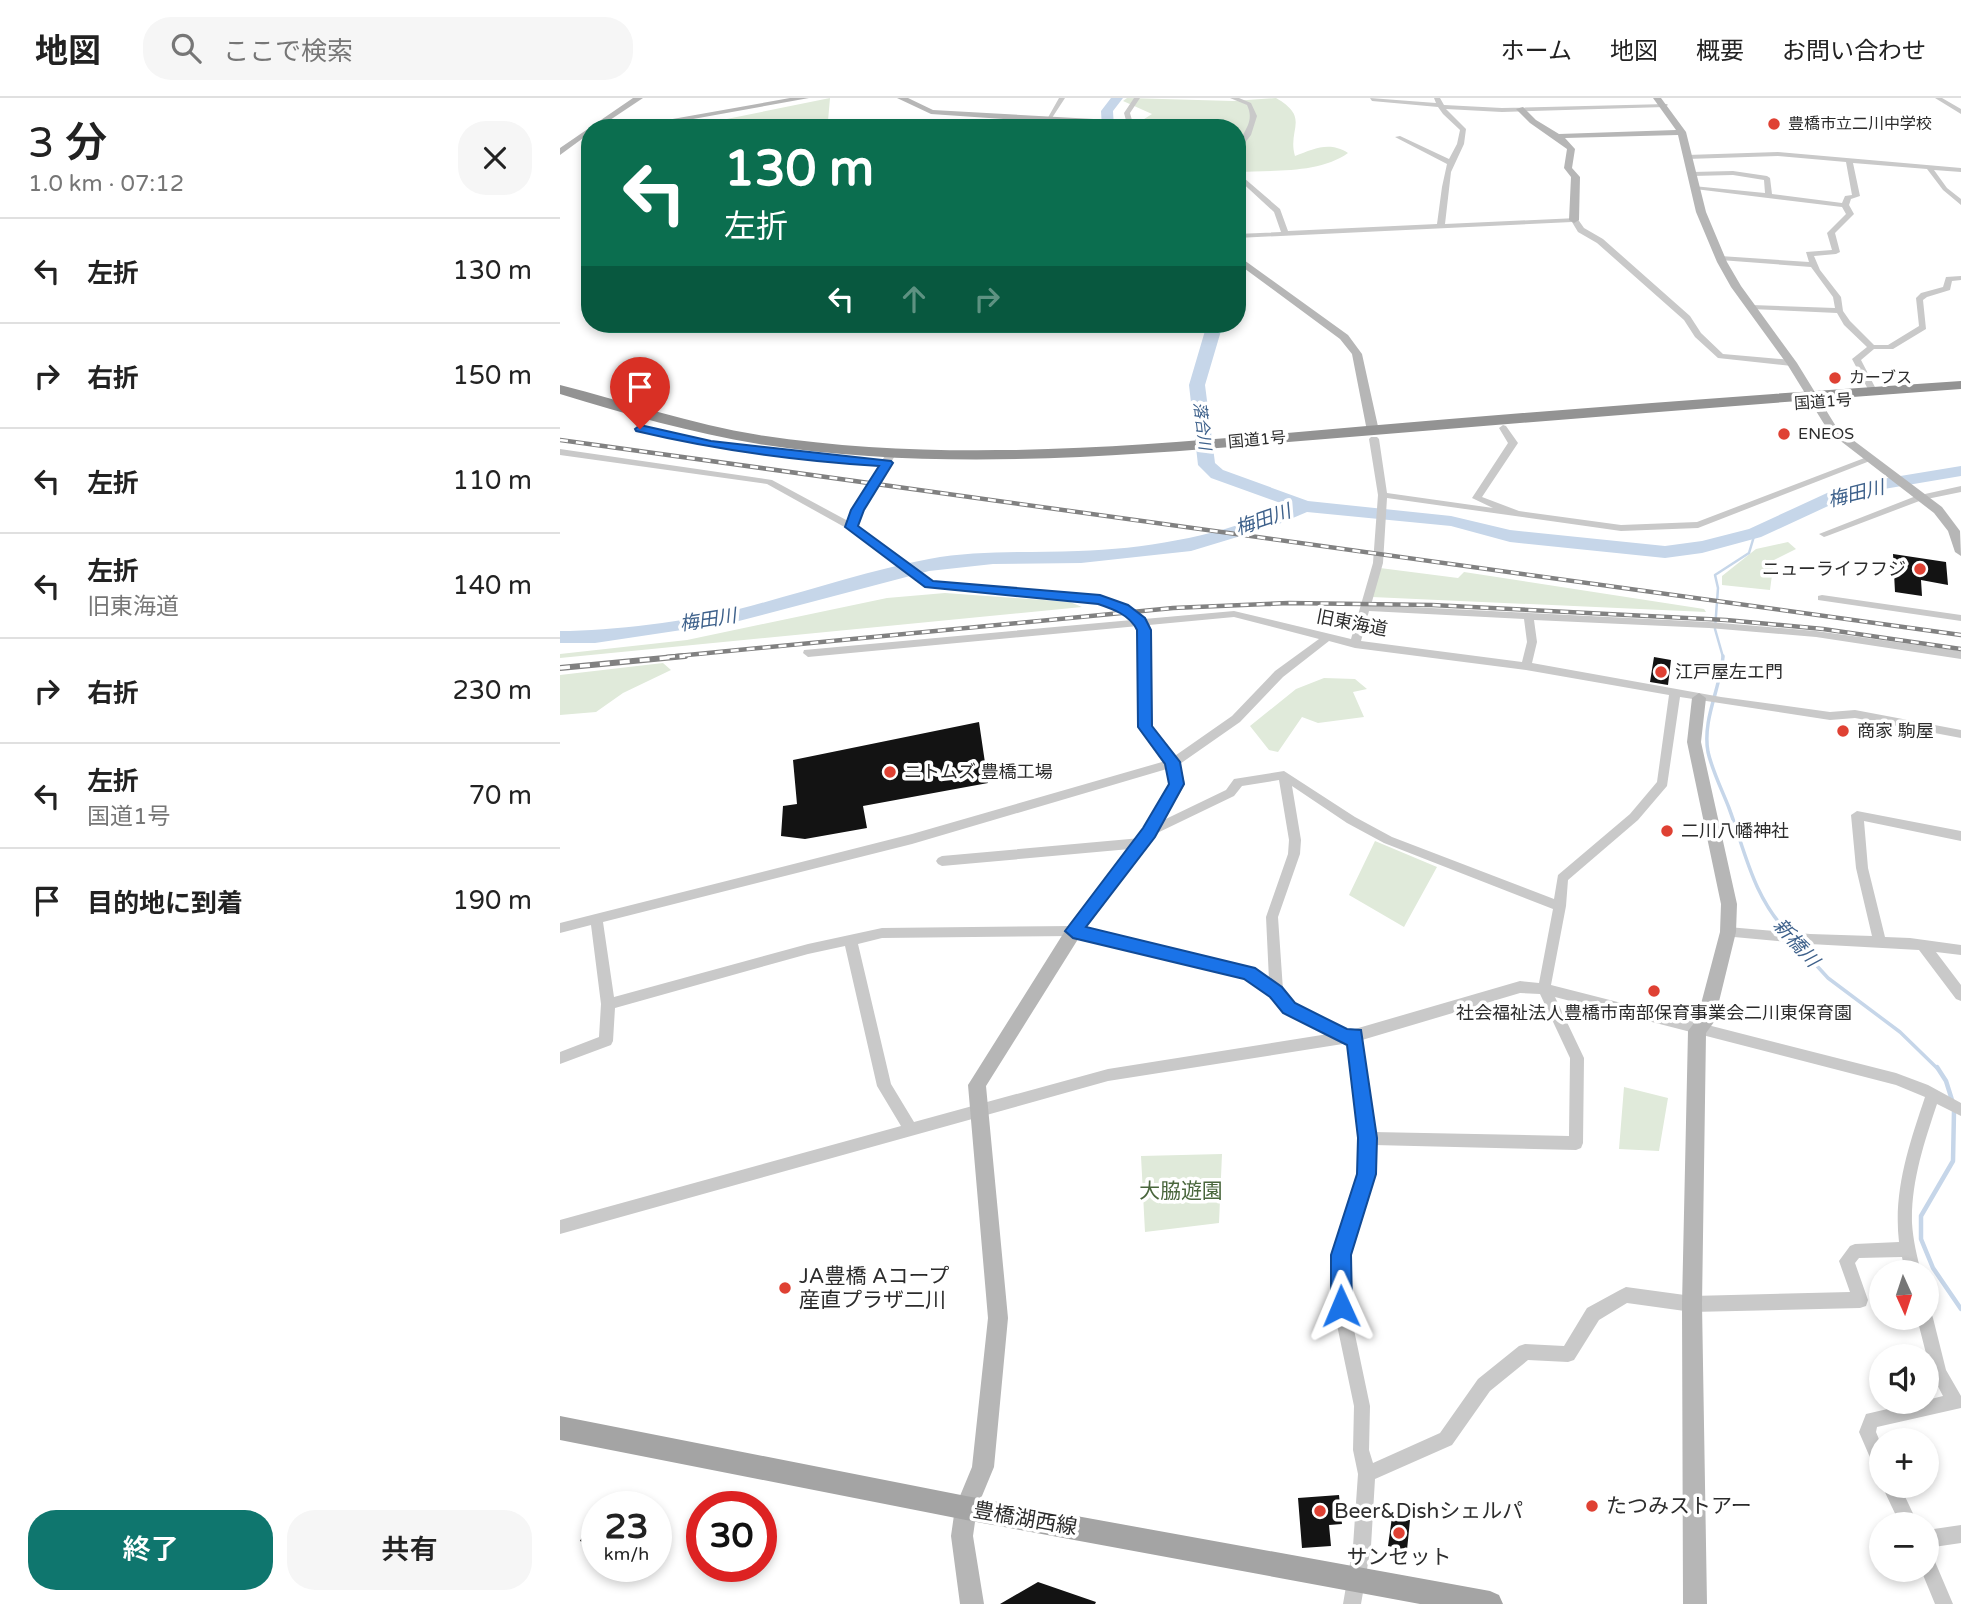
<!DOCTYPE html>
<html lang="ja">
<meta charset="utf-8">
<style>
:root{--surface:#fff;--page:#f6f6f6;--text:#222;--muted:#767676;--line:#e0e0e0;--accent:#0f766e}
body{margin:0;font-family:"Varela Round","Noto Sans JP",sans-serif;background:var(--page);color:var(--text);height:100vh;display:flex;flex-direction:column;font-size:26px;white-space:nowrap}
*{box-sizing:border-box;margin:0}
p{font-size:23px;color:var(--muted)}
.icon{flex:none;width:38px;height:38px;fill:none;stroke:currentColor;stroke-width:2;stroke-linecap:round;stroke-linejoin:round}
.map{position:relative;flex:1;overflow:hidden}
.side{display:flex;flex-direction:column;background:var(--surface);width:560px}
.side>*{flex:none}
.hud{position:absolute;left:21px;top:21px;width:665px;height:214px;border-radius:28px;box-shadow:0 4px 10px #0003;background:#0b6e4f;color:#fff;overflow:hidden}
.needle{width:46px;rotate:177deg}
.controls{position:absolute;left:1309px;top:1162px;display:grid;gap:14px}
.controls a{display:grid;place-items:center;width:70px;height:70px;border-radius:50%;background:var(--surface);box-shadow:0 4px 10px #0003;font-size:35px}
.speed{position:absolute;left:21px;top:1393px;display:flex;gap:14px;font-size:35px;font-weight:700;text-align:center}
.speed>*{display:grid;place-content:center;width:91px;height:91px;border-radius:50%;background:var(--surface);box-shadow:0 4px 10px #0003;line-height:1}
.speed small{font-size:18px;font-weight:400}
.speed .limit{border:10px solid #d22;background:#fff;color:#111}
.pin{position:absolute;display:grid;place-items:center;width:60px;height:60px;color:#fff;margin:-72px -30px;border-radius:50% 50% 50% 0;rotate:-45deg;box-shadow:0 0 7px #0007}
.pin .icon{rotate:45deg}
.me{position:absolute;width:77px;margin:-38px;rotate:359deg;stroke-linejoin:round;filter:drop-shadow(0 0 5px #0008)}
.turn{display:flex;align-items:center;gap:24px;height:147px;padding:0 28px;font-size:32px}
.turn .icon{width:91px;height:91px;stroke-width:2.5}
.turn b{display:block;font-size:49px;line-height:60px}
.lanes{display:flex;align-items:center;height:66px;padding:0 28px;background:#0003;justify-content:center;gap:35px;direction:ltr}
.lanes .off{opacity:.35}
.round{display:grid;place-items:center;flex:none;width:74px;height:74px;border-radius:28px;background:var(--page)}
.headline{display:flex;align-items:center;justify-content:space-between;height:119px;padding:0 28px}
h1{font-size:42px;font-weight:600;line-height:52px}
.action{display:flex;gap:14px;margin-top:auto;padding:14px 28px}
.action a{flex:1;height:80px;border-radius:28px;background:var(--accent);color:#fff;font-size:28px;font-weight:600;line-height:80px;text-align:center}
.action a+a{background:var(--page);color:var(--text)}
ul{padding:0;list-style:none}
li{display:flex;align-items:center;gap:21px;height:105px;padding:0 28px;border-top:2px solid var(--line)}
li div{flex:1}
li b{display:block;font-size:26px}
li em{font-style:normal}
header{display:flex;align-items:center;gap:42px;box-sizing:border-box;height:98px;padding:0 35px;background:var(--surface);border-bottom:2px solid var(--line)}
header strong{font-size:33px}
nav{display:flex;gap:38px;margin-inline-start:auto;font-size:24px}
.search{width:490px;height:63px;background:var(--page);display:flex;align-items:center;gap:18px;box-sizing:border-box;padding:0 24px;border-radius:28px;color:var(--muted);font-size:26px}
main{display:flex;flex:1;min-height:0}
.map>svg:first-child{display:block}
.green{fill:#e0eada}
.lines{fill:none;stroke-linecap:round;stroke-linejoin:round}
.stream-far2{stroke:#c6d6e9;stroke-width:2.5}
.stream-far1{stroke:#c6d6e9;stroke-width:3.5}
.stream{stroke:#c6d6e9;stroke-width:4.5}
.river{fill:#c6d6e9;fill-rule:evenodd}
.building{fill:#131313}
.street{fill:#c9c9c9;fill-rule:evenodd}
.secondary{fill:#b6b6b6;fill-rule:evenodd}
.primary{fill:#a4a4a4;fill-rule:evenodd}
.highway{fill:#939393;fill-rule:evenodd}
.rail-far1-casing{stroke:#818181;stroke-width:4.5}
.rail-casing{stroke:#818181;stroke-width:6}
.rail-far1{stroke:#fff;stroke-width:2.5;stroke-dasharray:8;stroke-linecap:butt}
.rail{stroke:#fff;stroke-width:3.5;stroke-dasharray:10;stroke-linecap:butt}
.route{fill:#1a73e8;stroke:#114b97;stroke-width:2}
.poi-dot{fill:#df4133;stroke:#fff;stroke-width:2.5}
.labels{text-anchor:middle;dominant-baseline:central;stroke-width:7;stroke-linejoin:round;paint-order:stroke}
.far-poi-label{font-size:16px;fill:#2c2c2c;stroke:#fff;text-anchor:start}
.far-street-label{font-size:16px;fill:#2c2c2c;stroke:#fff}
.far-water-label{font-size:16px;font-style:italic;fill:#3e618b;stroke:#fff}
.poi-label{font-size:18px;fill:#2c2c2c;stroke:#fff;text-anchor:start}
.street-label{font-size:18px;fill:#2c2c2c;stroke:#fff}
.water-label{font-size:19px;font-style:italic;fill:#3e618b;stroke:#fff}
.near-park-label{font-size:21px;fill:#49663c;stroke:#fff}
.near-poi-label{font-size:21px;fill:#2c2c2c;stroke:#fff;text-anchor:start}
.near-street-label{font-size:21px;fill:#2c2c2c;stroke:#fff}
</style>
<header>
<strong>地図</strong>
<div class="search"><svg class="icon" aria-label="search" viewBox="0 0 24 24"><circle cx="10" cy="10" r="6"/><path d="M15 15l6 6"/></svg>ここで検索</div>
<nav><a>ホーム</a><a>地図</a><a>概要</a><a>お問い合わせ</a></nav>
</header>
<main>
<section class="side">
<div class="headline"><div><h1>3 分</h1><p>1.0 km · 07:12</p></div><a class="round"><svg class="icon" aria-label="close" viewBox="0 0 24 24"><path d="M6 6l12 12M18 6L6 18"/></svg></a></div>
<ul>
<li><svg class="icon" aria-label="left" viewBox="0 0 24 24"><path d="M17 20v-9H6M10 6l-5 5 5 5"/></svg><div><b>左折</b></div><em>130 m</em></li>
<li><svg class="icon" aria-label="right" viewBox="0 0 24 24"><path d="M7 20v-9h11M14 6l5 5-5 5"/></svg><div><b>右折</b></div><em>150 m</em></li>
<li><svg class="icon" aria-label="left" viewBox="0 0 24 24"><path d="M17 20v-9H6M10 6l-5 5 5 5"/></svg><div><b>左折</b></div><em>110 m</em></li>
<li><svg class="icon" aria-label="left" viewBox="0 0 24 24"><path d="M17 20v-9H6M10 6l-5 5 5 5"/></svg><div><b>左折</b><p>旧東海道</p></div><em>140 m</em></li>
<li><svg class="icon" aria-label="right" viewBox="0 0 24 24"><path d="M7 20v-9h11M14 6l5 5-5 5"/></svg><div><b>右折</b></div><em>230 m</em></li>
<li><svg class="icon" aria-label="left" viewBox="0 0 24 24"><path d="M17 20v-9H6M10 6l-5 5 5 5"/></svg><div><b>左折</b><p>国道1号</p></div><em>70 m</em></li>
<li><svg class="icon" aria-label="arrive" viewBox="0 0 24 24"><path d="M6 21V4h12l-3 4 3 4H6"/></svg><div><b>目的地に到着</b></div><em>190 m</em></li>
</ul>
<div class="action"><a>終了</a><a>共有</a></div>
</section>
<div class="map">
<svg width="1401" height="1506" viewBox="0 0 1401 1506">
<rect width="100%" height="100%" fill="#fff"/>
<!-- green -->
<path class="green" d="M270,0l-2,23 -40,7h-106z
M567,0l106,3 43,-3c35,20 11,31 19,58 19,-7 34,-15 53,-3 -29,21 -76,17 -111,19v-44h-97l1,-7 11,-7 -29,-13z
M1228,444l8,7 -22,11 -4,30 -48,-5v-9l34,-27z
M820,470l78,10 6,-6 240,37 2,3 -334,-15z
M385,495l125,9 12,5 -522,51v-4l127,-14 200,-42z
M103,565l8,7 -48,23 -27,19 -36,3v-40z
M764,580l31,1 12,10 -14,3 11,25 -46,6 -16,-6 -24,35 -9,-2 -19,-24 46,-37z
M815,743l62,26 -33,60 -55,-32z
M1064,989l44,11 -9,53 -40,-2z
M662,1056l-3,69 -74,9 -4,-76z"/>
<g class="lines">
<!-- stream-far2 -->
<path class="stream-far2" d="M1163,559l-8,-28 3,-41 -3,-13 34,-22 6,-20"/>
<!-- stream-far1 -->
<path class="stream-far1" d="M1163,558c-2,31 -21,63 -15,96 4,18 14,38 21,56 17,46 24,88 59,125
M1235,844l33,36 72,54 38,37"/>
<!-- stream -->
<path class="stream" d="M1377,969l9,14 6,19
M1394,1013l-1,50 -32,55v23l12,29 28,41"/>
<!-- river -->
<path class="river" d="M551,0h12l-10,13 1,17h-12l-1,-17z
M647,226h16l-18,61 10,78 8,7 85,31 143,15 59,14 155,16 37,-5 47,-12 78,-36 43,-12 91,-15v10l-83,14 -39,11 -78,36 -59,16 -37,5 -155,-16 -59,-16 -144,-14 -33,14 -83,25 -110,12 -88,1 -64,7 -194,51 -140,21h-35v-12c53,0 128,-10 179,-22 63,-16 126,-38 190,-50 49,-9 99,-6 149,-8 72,-2 145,-16 211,-45l-78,-28 -13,-13 -9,-80z"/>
</g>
<!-- building -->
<path class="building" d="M1333,456l53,8 2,23 -27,-5 1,16 -27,-4z
M1094,559l17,3 -3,25 -18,-3z
M419,624l9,61 -125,23 4,22 -62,11 -24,-3 2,-30 14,-2 -4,-44z
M779,1397l3,29 -13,1 2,21 -29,2 -4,-50z
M37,1412v37l-17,-6z
M832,1419l18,3 -3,30 -19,-4z
M478,1484l58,20 -1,2h-95z"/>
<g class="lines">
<!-- street -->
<path class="street" d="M499,0h6l-15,23h-4z
M574,0h6l-10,15 3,11 -3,2 -3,-2 -3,-11z
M670,0h9l12,5 6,13 -6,19 -14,18c0,-18 20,-28 10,-48z
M810,0l66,5 -2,-5h6l4,7 58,3 165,-4 1,1 -3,2 -163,5 -56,-3 20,20 -2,15 -13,28 -6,52 132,-6 7,10 19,11 87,77 11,17 22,21 69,6 4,3 -4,3 -74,-8 -23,-21 -11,-17 -87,-77 -19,-11 -6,-10 -335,16v-4l44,-2 -7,-20 -37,-34v-6l43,37 8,22 149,-7 5,-37 5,-23 -52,-27 5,-1 49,23 8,-15 3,-14 -17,-16 -5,-7 -66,-6z
M1375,0h7l19,11v5z
M1218,54l183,16v4l-27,-2 13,18 14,11v6l-18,-15 -16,-21 -74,-6 7,33 -9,3 -2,6 5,9 -19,19 5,19 -4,2 -22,2 6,14 21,27 2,14 7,10 24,24h14l31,-19 -3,-28 5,-5 22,-6 3,-10 15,-1v4l-9,1 -2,9 -23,7 -4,3 3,29 -33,20h-19l-13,11 16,31 -1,2h-6l-18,-34 15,-12 -23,-22 -7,-12 -86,-4 -4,-2 4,-2 84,3 -2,-11 -22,-30 -91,-7 -4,-2 4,-2 89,6 -3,-10 26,-2 -5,-17 19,-19 -4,-7 -147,-18 -4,-2 2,-1 72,7 -1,-13 -31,-5 -41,1 -3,-2 3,-2 41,-1 34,5 3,2 2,16 70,9 3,-7 7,-1 -6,-33 -68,-6 -91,3 -3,-2 3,-2z
M943,327l3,1 12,17 -36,54 37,14 102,14 76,-3 170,-65 3,-1 5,3 -177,69 -77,3 -234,-33 -4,65 -12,42 338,17 107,9 145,20v8l-145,-22 -107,-9 -175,-8 3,22 -5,21 189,34 109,15 25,-2 106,20v8l-106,-20 -25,2 -150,-23 -13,89 -29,34 -70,60 -2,26 -15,79 345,88 32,12 33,18v13l-24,-12c-13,39 -26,78 -25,119 1,17 5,33 9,49h-16l-3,-15 -43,1 -4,5 13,37 -2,6 -6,2 -168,4 -65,-9 -28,17 -25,40 -6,2 -40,-2 -38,31 -38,54 -77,34 -4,67 -10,58h-18l10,-58 5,-72 -5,-24 1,-44 -21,-100v-51l27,-81v-36l-11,-95 -241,38 -548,153v-14l341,-94 -24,-40 -32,-140 -37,8 -193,54 -2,33 -2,4 -51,19v-12l39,-15 2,-33 -10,-79 -31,8v-10l352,-89 257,-74 63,-44 43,-45 44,-32 -85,-22 -426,40 -5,-4 1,-3 328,-30 -13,-10 -20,-7 -173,-16 -78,-58 -81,-45 -207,-29v-6l212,31 76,41 4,-11 34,-56 5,-3 5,3 -34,56 -6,16 77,56 167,15 27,9 17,13 90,-8 117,28 22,-76 5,-68 -9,-56 2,-2h6l2,2 8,54 106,15 -21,-10 36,-55 -9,-15zM809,513l155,8 3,23 -5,20 -161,-21zM769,543l26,7 171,22 143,25 -12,87 -27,32 -72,61 -4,24 -162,-62 -37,-20 -71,-46 -50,8 -8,11 -81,39 -2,3 2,3h8l81,-39 8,-10 37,-6 10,60 -1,14 -22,63 3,63 -20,-12 -175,-42 -192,2 -74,16 -194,53 -11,-75 309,-78 265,-78 63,-44 43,-45zM732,688l55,37 37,20 169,66 -14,74 -19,-2 -172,50 -54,-27 -11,-14 -5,-73 22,-63 1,-14zM514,838l171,42 26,18 13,16 44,22 -220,35 -194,53 -23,-38 -33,-140 24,-6zM960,895l20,1 30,64 -1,78 -196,-4 -11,-92zM995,899l341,88 29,12c-16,48 -32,94 -26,145l-44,2 -5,2 -11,15 11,31 -158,4 -66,-9 -6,3 -33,18 -23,38 -39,-2 -6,2 -41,33 -38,54 -67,30 -4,-13 1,-44 -21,-100v-51l25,-81v-29l202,5 5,-2 2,-5 1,-85z
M1401,388v6l-39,8 -95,36 -3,1 -5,-3 97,-38z
M1262,497l139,20v6l-143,-21v-4z
M1297,713l104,20v10l-97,-20 4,47 17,69 25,1 51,7v10l-25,-3 25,33v16l-5,-2 -37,-49 -109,-6 -87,-8 -1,-4 1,-4 5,-1 82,7 62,2 -16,-68 -5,-53z
M581,740l6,5 -6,5 -199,18 -4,-2 -2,-3 2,-3 4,-2z
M1367,1213l4,1 2,6 13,52 15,26v12l-84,19 -1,5 5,12v28l-6,-3 -16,-37 7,-18 52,-12h9v-2l16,-4 -12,-23 -14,-55h10z
M1322,1388h18l18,38h-18z
M1401,1427v18l-34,5v-18z
M1367,1456l6,3 20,47h-18l-14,-34h6z"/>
<!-- secondary -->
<path class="secondary" d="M73,0h10l-45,30h-8v5l-30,22v-7z
M230,0h19l-166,30h-21z
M337,0h11l25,12 197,11 5,7 -204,-14z
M1093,0h8l25,34 20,80 21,50 14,24 56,77 40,65 105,79 18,24 1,25 -6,-4 -7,-21 -14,-18 -105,-81 -42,-68 -56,-77 -14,-25 -21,-50 -18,-77 -113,3 10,11 -3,19 8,9 -1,43 -5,3 -5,-3 2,-43 -7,-9 3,-19 -37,-26 -14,-14 7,-2 13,13 23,14 117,-4z
M677,157l111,80 14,19 17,77 -2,2 -10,-2 -15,-77 -12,-15 -103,-76z
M580,519l5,1 6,12 1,97 28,36 5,21 -30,52 -75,100 -94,150 22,232 -14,149 -17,41 -4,28 11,68h-24l-9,-68 4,-28 17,-41 16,-149 -20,-233 100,-159 75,-98 26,-44 -3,-20 -28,-36 -1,-98 -4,-9z
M1139,595l7,5 -5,44 36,162 -1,28 -22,90 -8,11 -4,271 5,300h-24l-1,-300 6,-273 9,-12 23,-87 1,-28 -34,-162 5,-44z"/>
<!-- primary -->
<path class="primary" d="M0,1318l406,80 524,95 9,4 4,9h-83l-454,-84 -406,-80z"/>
<!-- highway -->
<path class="highway" d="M1401,283v8c-196,14 -391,30 -587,46 -203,16 -411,41 -615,9 -68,-11 -133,-30 -199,-50v-9c67,17 131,39 199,50 201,31 407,8 608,-9 198,-17 396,-32 594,-45z"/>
<!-- rail-far1 casing -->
<g class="rail-far1-casing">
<path id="rail-far1" d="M0,342l1401,195
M107,559l506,-49 116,-5 143,2 294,15 97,9 138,20"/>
</g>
<!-- rail casing -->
<g class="rail-casing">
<path id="rail" d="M0,570l125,-12"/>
</g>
<!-- rail-far1 -->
<use href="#rail-far1" class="rail-far1"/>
<!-- rail -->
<use href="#rail" class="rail"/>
</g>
<!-- route -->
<path class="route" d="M80,327l71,16 180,20 2,2 -29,47 -6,16 75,55 167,14 28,10 17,13 6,12 1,96 28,36 4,22 -29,53 -69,90 169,41 27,19 13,16 52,26 14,1 16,108 -1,36 -25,81 1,51 -3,7 -8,3 -7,-3 -3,-7v-51l26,-81 1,-36 -11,-93 -64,-32 -13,-16 -26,-18 -171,-41 -8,-7 78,-103 26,-44 -4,-20 -27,-37 -1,-97c-7,-15 -24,-21 -39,-26l-173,-17 -80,-60 6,-17 28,-44c-82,-5 -163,-16 -243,-35l-1,-2z"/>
<!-- markers -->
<g class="poi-dot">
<circle cx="1214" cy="26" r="7"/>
<circle cx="1275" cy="280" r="7"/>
<circle cx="1224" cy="336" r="7"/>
<circle cx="1360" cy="471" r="7"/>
<circle cx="1101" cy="574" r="7"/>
<circle cx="1283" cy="633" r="7"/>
<circle cx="330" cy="674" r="7"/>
<circle cx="1107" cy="733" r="7"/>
<circle cx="1094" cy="893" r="7"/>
<circle cx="225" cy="1190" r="7"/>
<circle cx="1032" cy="1408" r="7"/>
<circle cx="760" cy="1413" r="7"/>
<circle cx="839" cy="1435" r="7"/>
</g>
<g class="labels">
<!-- far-poi labels -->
<g class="far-poi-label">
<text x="1228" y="26">豊橋市立二川中学校</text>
<text x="1289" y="280">カーブス</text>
<text x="1238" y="336">ENEOS</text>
</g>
<!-- far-street labels -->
<g class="far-street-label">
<text transform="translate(1263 304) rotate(-4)">国道1号</text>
<text transform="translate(697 342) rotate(-5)">国道1号</text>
</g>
<!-- far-water labels -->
<g class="far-water-label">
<text transform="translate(642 328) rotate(83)">落合川</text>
</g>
<!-- poi labels -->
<g class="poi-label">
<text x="1346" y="471" text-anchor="end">ニューライフフジ</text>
<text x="1115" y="574">江戸屋左エ門</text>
<text x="1297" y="633">商家 駒屋</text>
<text x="344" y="674">ニトムズ 豊橋工場</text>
<text x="1121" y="733">二川八幡神社</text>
<text x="1094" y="915" text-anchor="middle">社会福祉法人豊橋市南部保育事業会二川東保育園</text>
</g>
<!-- street labels -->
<g class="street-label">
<text transform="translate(792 525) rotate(11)">旧東海道</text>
</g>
<!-- water labels -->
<g class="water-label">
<text transform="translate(1296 396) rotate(-14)">梅田川</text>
<text transform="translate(703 422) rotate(-19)">梅田川</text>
<text transform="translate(148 522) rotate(-9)">梅田川</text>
<text transform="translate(1236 845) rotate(48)">新橋川</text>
</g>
<!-- near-park labels -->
<g class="near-park-label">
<text x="621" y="1093">大脇遊園</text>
</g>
<!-- near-poi labels -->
<g class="near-poi-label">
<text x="239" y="1178">JA豊橋 Aコープ<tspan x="239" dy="24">産直プラザ二川</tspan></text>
<text x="1046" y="1408">たつみストアー</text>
<text x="774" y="1413">Beer&amp;Dishシェルパ</text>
<text x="839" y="1459" text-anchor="middle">サンセット</text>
</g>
<!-- near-street labels -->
<g class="near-street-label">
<text transform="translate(465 1421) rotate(10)">豊橋湖西線</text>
</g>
</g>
</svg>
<div class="controls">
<a><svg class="needle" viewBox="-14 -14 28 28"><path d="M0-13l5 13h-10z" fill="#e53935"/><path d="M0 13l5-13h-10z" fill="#767676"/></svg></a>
<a><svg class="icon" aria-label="sound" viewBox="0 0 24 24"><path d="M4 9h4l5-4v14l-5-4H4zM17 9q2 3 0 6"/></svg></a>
<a>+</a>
<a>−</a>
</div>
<div class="speed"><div>23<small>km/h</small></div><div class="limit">30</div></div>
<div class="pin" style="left:80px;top:331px;background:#d93025"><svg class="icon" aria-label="arrive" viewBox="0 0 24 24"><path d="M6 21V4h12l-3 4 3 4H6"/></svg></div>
<svg class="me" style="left:781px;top:1208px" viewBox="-20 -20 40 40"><path d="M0-17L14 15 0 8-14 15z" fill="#1a73e8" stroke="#fff" stroke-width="4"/></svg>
<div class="hud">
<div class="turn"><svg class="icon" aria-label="left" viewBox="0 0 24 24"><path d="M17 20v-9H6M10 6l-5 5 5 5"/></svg><div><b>130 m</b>左折</div></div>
<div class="lanes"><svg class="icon" aria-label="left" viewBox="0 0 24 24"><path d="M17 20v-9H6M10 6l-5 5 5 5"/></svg><svg class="icon off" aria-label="ahead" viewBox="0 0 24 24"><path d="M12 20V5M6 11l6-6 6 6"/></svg><svg class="icon off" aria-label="right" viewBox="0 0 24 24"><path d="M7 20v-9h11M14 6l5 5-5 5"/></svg></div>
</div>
</div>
</main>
